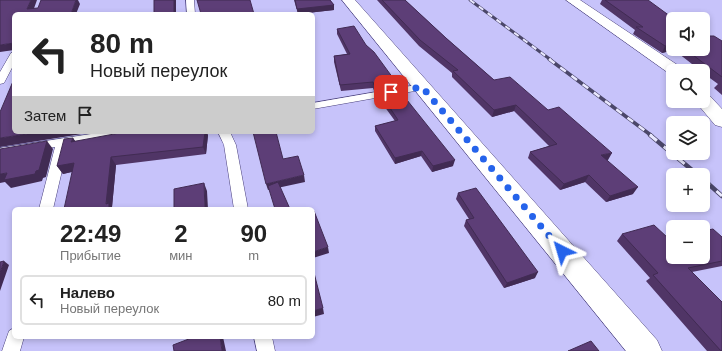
<!DOCTYPE html>
<html lang="ru">
<meta charset="utf-8">
<style>
:root{--surface:#fff;--page:#f2f2f2;--text:#222;--muted:#767676;--line:#e0e0e0}
body{margin:0;font-family:Arial,sans-serif;background:var(--page);color:var(--text);height:100vh;display:flex;flex-direction:column;font-size:15px;white-space:nowrap}
*{box-sizing:border-box;margin:0}
p{font-size:13px;color:var(--muted)}
.icon{flex:none;width:22px;height:22px;fill:none;stroke:currentColor;stroke-width:2;stroke-linecap:round;stroke-linejoin:round}
.map{position:relative;flex:1;overflow:hidden}
.sheet{position:absolute;left:12px;top:207px;width:303px;height:132px;display:flex;flex-direction:column;background:var(--surface);border-radius:6px;box-shadow:0 2px 6px #0003}
.sheet>*{flex:none}
.banner{position:absolute;left:12px;top:12px;width:303px;height:122px;border-radius:6px;box-shadow:0 2px 6px #0003;background:#fff;color:var(--text);overflow:hidden}
.buttons{position:absolute;left:666px;top:12px;display:grid;gap:8px}
.buttons a{display:grid;place-items:center;width:44px;height:44px;border-radius:6px;background:var(--surface);box-shadow:0 2px 6px #0003;font-size:20px}
.pin{position:absolute;display:grid;place-items:center;width:34px;height:34px;color:#fff;margin:-17px;border-radius:8px;box-shadow:0 2px 6px #0006}
.me{position:absolute;width:44px;margin:-22px;rotate:320deg;stroke-linejoin:round;filter:drop-shadow(0 0 3px #0008)}
.turn{display:flex;align-items:center;gap:14px;height:84px;padding:0 12px;font-size:18px}
.turn .icon{width:52px;height:52px;stroke-width:2.5}
.turn b{display:block;font-size:28px;line-height:34px}
.then{display:flex;align-items:center;height:38px;padding:0 12px;background:#0003;gap:8px;font-size:15px}
.eta{display:flex;justify-content:space-evenly;align-items:center;height:68px;text-align:center}
.eta b{font-size:24px;font-weight:700;line-height:28px}
ul{padding:0;list-style:none}
li{display:flex;align-items:center;gap:12px;height:50px;margin:0 8px 6px;padding:0 4px;border:2px solid var(--line);border-radius:6px}
li div{flex:1}
li b{display:block;font-size:15px}
li em{font-style:normal}
.map>svg:first-child{display:block}
.lines{fill:none;stroke-linecap:round;stroke-linejoin:round}
.lane-casing{stroke:#483f7b;stroke-width:1}
.street-casing{stroke:#483f7b;stroke-width:1}
.secondary-casing{stroke:#483f7b;stroke-width:1}
.lane{fill:#fff;fill-rule:evenodd}
.street{fill:#fff;fill-rule:evenodd}
.secondary{fill:#fff;fill-rule:evenodd}
.rail-far2-casing{stroke:#4b4769;stroke-width:3}
.rail-far1-casing{stroke:#4b4769;stroke-width:3.5}
.rail-casing{stroke:#4b4769;stroke-width:4.5}
.rail-far2{stroke:#e9e8fe;stroke-width:2;stroke-dasharray:5.5;stroke-linecap:butt}
.rail-far1{stroke:#e9e8fe;stroke-width:2.5;stroke-dasharray:7;stroke-linecap:butt}
.rail{stroke:#e9e8fe;stroke-width:3;stroke-dasharray:9;stroke-linecap:butt}
.wall{fill:#503566}
.shaded-wall{fill:#412b53}
.building{fill:#5d3e77;stroke:#412b53}
.route{stroke:#2563eb;stroke-width:7;stroke-dasharray:0 12.6}
</style>
<div class="map">
<svg width="722" height="351" viewBox="0 0 722 351">
<rect width="100%" height="100%" fill="#c7c3fa"/>
<g class="lines">
<!-- lane casing -->
<g class="lane-casing">
<path id="lane" d="M186,0h8l1,14h-8z
M14,52v12l-10,19 -4,1v-12l11,-19z
M422,84l4,1 1,2 -1,2 -113,20v-6z
M104,132h30l-6,4 -60,9 -15,64h-14l16,-62 -55,9v-8z
M218,132h12l6,13 12,64h-14l-10,-64z
M14,328v9h10l-4,14h-18l7,-20z
M254,337h18l3,14h-18z"/>
</g>
<!-- street casing -->
<g class="street-casing">
<path id="street" d="M566,0h14l102,68 2,3h-11v4l-3,-1z
M703,94l6,1 13,14v18l-7,-2 -20,-24h8z"/>
</g>
<!-- secondary casing -->
<g class="secondary-casing">
<path id="secondary" d="M342,0h13l302,340 5,11h-36z"/>
</g>
<!-- lane -->
<use href="#lane" class="lane"/>
<!-- street -->
<use href="#street" class="street"/>
<!-- secondary -->
<use href="#secondary" class="secondary"/>
<!-- rail-far2 casing -->
<g class="rail-far2-casing">
<path id="rail-far2" d="M470,0l81,60"/>
</g>
<!-- rail-far1 casing -->
<g class="rail-far1-casing">
<path id="rail-far1" d="M549,59l103,77"/>
</g>
<!-- rail casing -->
<g class="rail-casing">
<path id="rail" d="M650,135l48,40
M703,179l19,17"/>
</g>
<!-- rail-far2 -->
<use href="#rail-far2" class="rail-far2"/>
<!-- rail-far1 -->
<use href="#rail-far1" class="rail-far1"/>
<!-- rail -->
<use href="#rail" class="rail"/>
</g>
<!-- wall -->
<path class="wall" d="M294,0h36l4,5v5l-36,4z
M377,0h28l41,38 48,42 54,30 60,50h-1l26,34 -27,8 -21,-20 -25,8 -32,-32 2,-6 19,-6 -35,-35 -22,6 -40,-40v-4l-33,-27z
M602,0h46l25,49h30l19,-8v54l-8,-7 4,-4 -15,-11v-2h-2l-27,-21 -12,3 -29,-19 2,-4 -35,-26z
M337,29l56,49v10l-19,3 -1,-3 -32,3 -7,-29v-6l13,-2 -10,-20z
M380,93l73,73 -21,6 -11,-16 -26,8 -20,-33v-5l20,-5 -16,-22z
M208,135l-2,19 -90,11 -4,42 -40,-35 -9,2 -6,-8 16,-28 2,3z
M458,193l77,85 -31,10 -40,-62 2,-6 3,-1 -13,-20z
M622,234l46,4 54,-1v29l-30,6 30,79h-15l-61,-70 4,-3 -33,-37z"/>
<!-- shaded-wall -->
<path class="shaded-wall" d="M31,0h6l-5,14 -5,-5z
M76,0h2l2,4 -4,10h-5z
M174,0h2v14h-2z
M334,5v5l-36,4 -1,-5z
M14,43v7l-14,2v-7z
M673,45v4h1v1l-12,3 3,-7z
M390,78h3v10l-19,3v-6z
M516,105l-2,6 -22,6 2,-7z
M41,132h42l-1,2 -82,13v-9z
M205,132h2l1,3 -2,19 -3,-7z
M73,138l5,7 -7,-3z
M47,141l6,8 -7,28 -3,1 -1,3 -31,7 -6,-6 -5,1v-9l7,-1z
M422,151l-1,5 -26,8v-6z
M612,153l-4,7 -11,2 4,-7z
M111,157l5,8 -4,42 1,2h-4l-3,-5z
M455,160l-2,6 -21,6 1,-6z
M74,163l5,7 -16,4 -6,-8z
M304,175l1,7 -37,8 -2,-6z
M589,175l-4,7 -25,8 4,-6z
M204,183l3,8 1,18h-3z
M638,187l-5,7 -27,8 4,-6z
M328,247l1,6 -16,5v-6z
M4,261l5,4 -9,26v-18z
M538,272l-3,6 -31,10 3,-5z
M323,308l1,6 -11,3v-6z
M220,337h3l3,14h-4z"/>
<!-- building -->
<path class="building" d="M0,0h31l-4,9 11,-1 3,-8h35l-5,14h-57v29l-14,2z
M154,0h20v14h-20z
M197,0h53l4,14h-53z
M295,0h35l4,5 -37,4z
M382,0h23l41,38 48,42 16,-3 38,33 11,-3 53,46 -11,2 37,32 -28,9 -21,-21 -25,9 -34,-32 27,-8 -41,-39 -22,5 -41,-39 5,-1 -38,-30z
M605,0h43l26,19h-1v26l-8,1 -29,-19h7z
M354,26l12,19 8,7 19,26h-3l3,3 -19,4 -1,-3 -33,3 -6,-29 16,-2 -13,-25z
M703,36h11l8,5v36l-37,-28h18z
M14,79v53h27l-41,6v-26z
M399,90l56,70 -22,6 -11,-15 -27,7 -20,-32 23,-6 -18,-27z
M125,132h80l-2,15 -92,10 -5,47 3,-1v6h-45l10,-46 -17,3 7,-27 9,-1 -2,4z
M253,132h23l7,27 15,-3 6,19 -38,9z
M47,141l-8,29 -3,1 -1,3 -31,6 3,-7 -7,1v-25z
M278,182l12,27h-15l-7,-23z
M204,183l1,26h-31v-20z
M476,188l62,84 -31,11 -41,-63 8,-2 -16,-25z
M313,211h1l14,36 -15,5z
M654,225l14,13 5,-1v20h30v-26l10,-2 9,8v24l-34,7 34,34v49h-1l-68,-76 5,-2 -36,-39z
M4,261l-4,12v-11z
M313,269l10,39 -10,3z
M194,337h26l2,14h-48l-1,-6z
M591,341l8,10h-31z"/>
<g class="lines">
<!-- route -->
<path class="route" d="M391,92l31,-5 140,164"/>
</g>
</svg>
<div class="buttons">
<a><svg class="icon" aria-label="sound" viewBox="0 0 24 24"><path d="M4 9h4l5-4v14l-5-4H4zM17 9q2 3 0 6"/></svg></a>
<a><svg class="icon" aria-label="search" viewBox="0 0 24 24"><circle cx="10" cy="10" r="6"/><path d="M15 15l6 6"/></svg></a>
<a><svg class="icon" aria-label="layers" viewBox="0 0 24 24"><path d="M12 4l9 5-9 5-9-5zM3 14l9 5 9-5"/></svg></a>
<a>+</a>
<a>−</a>
</div>
<div class="pin" style="left:391px;top:92px;background:#d93025"><svg class="icon" aria-label="arrive" viewBox="0 0 24 24"><path d="M6 21V4h12l-3 4 3 4H6"/></svg></div>
<svg class="me" style="left:562px;top:251px" viewBox="-20 -20 40 40"><path d="M0-17L14 15 0 8-14 15z" fill="#2563eb" stroke="#fff" stroke-width="4"/></svg>
<div class="banner">
<div class="turn"><svg class="icon" aria-label="left" viewBox="0 0 24 24"><path d="M17 20v-9H6M10 6l-5 5 5 5"/></svg><div><b>80 m</b>Новый переулок</div></div>
<div class="then">Затем<svg class="icon" aria-label="arrive" viewBox="0 0 24 24"><path d="M6 21V4h12l-3 4 3 4H6"/></svg></div>
</div>
<section class="sheet">
<div class="eta">
<div><b>22:49</b><p>Прибытие</p></div>
<div><b>2</b><p>мин</p></div>
<div><b>90</b><p>m</p></div>
</div>
<ul>
<li><svg class="icon" aria-label="left" viewBox="0 0 24 24"><path d="M17 20v-9H6M10 6l-5 5 5 5"/></svg><div><b>Налево</b><p>Новый переулок</p></div><em>80 m</em></li>
</ul>
</section>
</div>
